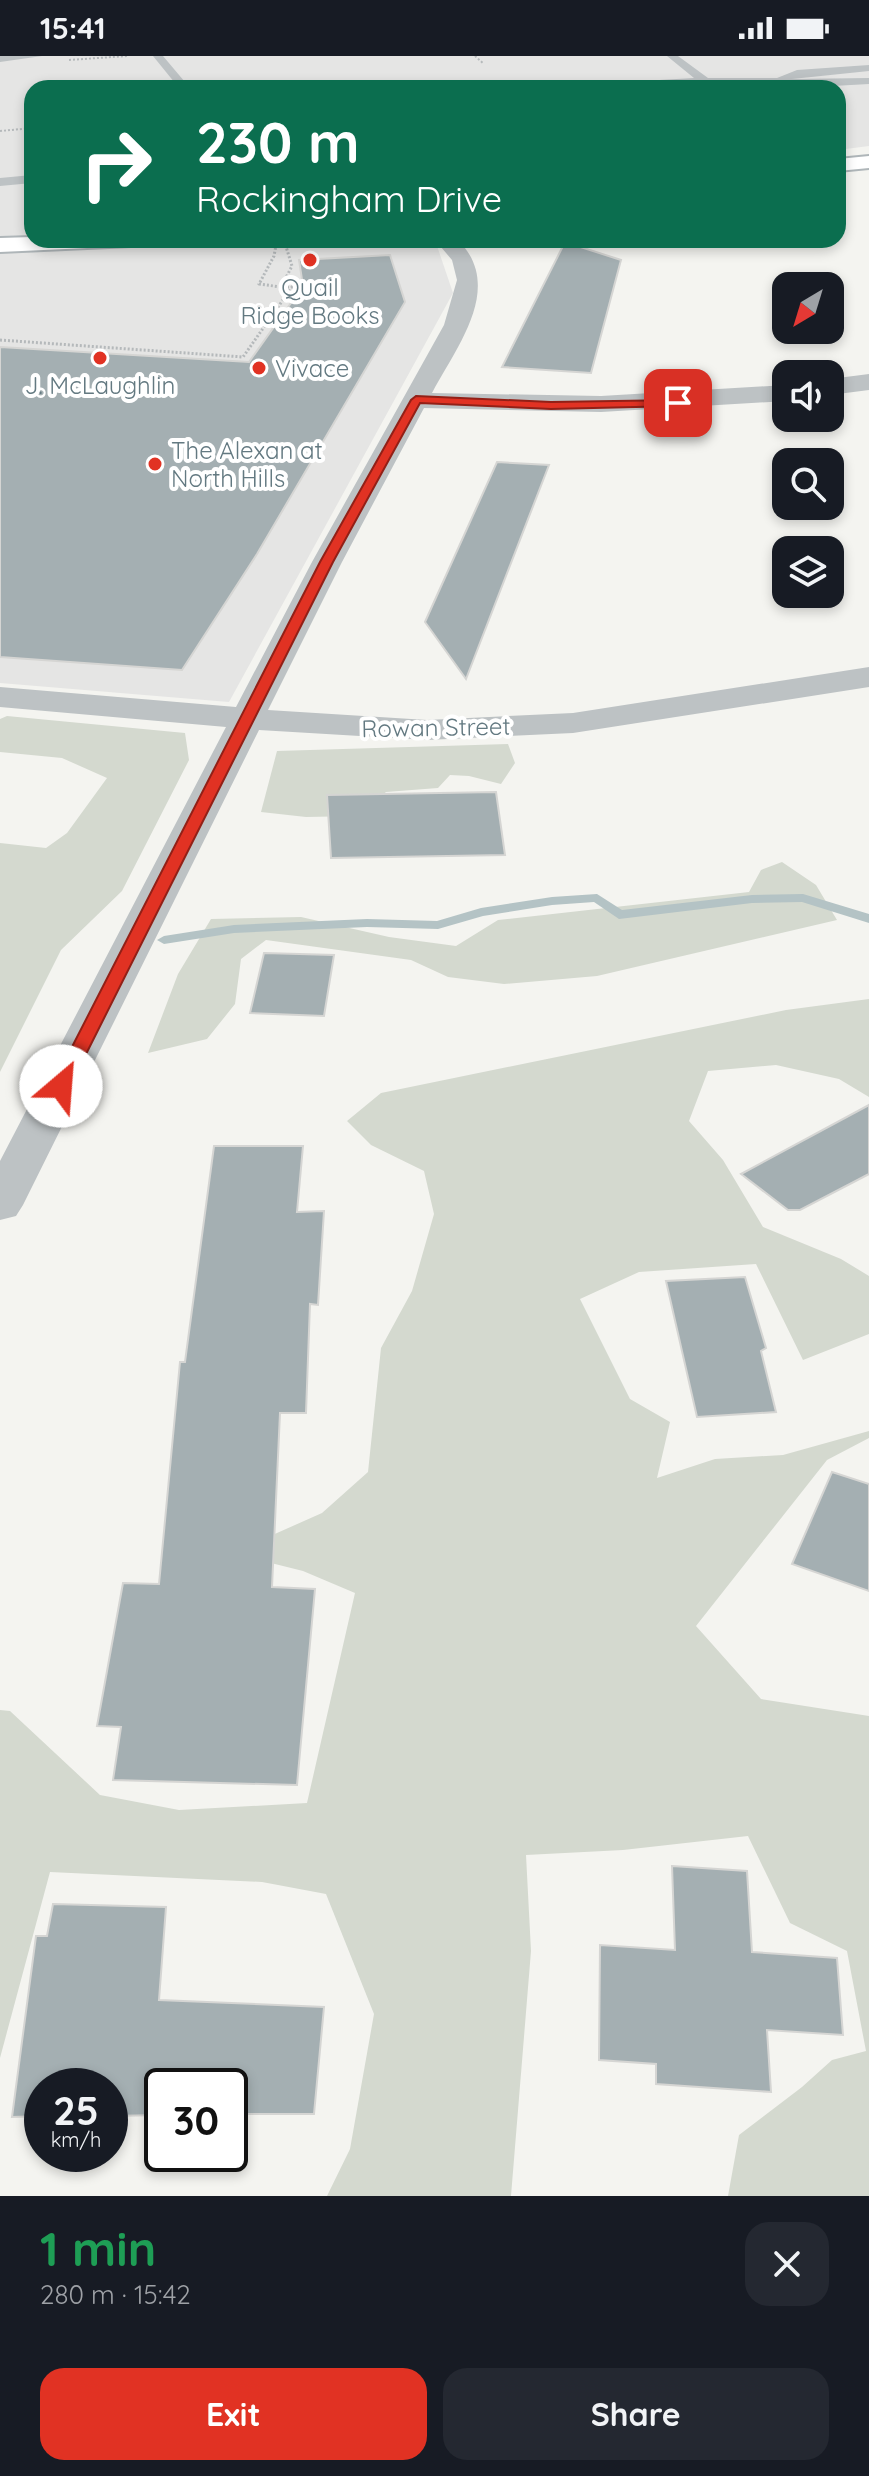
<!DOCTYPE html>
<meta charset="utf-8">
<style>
:root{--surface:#171b24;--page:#242831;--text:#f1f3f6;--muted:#9ea1a6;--accent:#e13223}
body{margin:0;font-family:Quicksand,sans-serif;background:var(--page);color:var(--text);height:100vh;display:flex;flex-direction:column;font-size:30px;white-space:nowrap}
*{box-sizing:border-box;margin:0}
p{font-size:26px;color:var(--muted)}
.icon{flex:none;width:44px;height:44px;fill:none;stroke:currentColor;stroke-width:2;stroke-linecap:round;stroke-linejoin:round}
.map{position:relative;height:2140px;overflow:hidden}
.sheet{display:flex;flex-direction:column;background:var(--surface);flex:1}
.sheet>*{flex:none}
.banner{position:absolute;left:24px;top:24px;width:822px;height:168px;border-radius:24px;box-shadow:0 4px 12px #0003;background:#0b6e4f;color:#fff;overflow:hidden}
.needle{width:52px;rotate:218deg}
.buttons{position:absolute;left:772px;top:216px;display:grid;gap:16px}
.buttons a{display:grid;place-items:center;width:72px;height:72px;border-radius:16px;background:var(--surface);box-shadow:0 4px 12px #0003;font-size:40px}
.speed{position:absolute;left:24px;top:2012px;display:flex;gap:16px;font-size:40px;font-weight:700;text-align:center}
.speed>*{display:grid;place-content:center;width:104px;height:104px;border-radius:50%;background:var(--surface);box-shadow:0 4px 12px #0003;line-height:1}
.speed small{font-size:20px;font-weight:400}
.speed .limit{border:4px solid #111;border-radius:12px;background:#fff;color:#111}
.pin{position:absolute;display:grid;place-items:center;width:68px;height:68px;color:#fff;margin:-34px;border-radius:16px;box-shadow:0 4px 12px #0006}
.me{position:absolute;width:88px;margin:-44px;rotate:27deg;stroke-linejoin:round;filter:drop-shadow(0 0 6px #0008)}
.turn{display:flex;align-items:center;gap:28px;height:168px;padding:0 40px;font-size:36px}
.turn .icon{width:104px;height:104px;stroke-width:2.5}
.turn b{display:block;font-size:56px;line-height:68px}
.round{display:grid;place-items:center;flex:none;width:84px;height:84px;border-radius:24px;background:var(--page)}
.head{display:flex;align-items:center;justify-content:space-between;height:136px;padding:0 40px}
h1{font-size:48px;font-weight:700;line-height:60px;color:#1e9e55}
.button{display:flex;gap:16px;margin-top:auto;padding:16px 40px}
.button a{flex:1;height:92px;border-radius:24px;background:var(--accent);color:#fff;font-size:32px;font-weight:700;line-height:92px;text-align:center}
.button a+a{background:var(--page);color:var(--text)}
.status{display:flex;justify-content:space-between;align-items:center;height:56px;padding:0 40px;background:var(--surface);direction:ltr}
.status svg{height:22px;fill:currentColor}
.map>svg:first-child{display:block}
.built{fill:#e5e5e4}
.green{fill:#d4d9cf}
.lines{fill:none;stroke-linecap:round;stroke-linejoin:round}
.stream{fill:#b4c3c5;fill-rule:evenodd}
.building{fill:#a4afb2;stroke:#d5d5d3;stroke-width:2}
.secondary-casing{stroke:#afb6b9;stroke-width:4}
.path-far1{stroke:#b5b9bb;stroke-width:2;stroke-dasharray:2 2;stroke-linecap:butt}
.path{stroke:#b5b9bb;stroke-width:3;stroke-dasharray:2 2;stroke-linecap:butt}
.lane{fill:#bdc2c4;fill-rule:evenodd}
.street{fill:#bdc2c4;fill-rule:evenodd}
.secondary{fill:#fff;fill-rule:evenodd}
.route{fill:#e13223;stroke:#922017;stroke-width:2}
.poi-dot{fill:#e13223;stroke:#fff;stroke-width:3}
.labels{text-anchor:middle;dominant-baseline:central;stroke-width:8;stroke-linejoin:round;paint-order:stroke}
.far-poi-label{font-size:24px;fill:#637981;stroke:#fff}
.far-street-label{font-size:24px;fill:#637981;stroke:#fff}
</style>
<div class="status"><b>15:41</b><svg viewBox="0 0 49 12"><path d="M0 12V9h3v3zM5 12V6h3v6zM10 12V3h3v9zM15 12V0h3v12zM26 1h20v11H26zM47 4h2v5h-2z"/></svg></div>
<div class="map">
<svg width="869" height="2140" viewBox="0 0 869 2140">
<rect width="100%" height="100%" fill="#f4f4f0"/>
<!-- built -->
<path class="built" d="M0,0h869v90l-31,4v-62h-806v152h403l18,53 -224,409 -229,-19z"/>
<!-- green -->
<path class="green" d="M7,660l178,17 4,27 -67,131 -61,59 -61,122v-229l46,5 21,-15 40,-55 -45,-20 -62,-6v-33z
M508,688l7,19 -14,21 -32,-8 -19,-1 -12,13 -52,4 -29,24 -51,1 -45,-5 16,-61z
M782,806l34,23 21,35 -240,56 -93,8 -56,-7 -37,-17 -145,-20 -25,19 -6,45 -28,35 -59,14 30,-79 33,-55 90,-2 88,20 67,9 42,-26 251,-28 12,-22z
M869,943v98l-30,-18 -63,-14 -68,6 -19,50 34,39 40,67 78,32 28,17v58l-66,26 -47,-96 -117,8 -59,27 50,100 40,23 -13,56 58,-19 68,-4 86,-24v7l-42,22 -131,166 65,73 108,17v480h-141l11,-61 63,-48 30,-27 34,-9 -19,-100 -57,-28 -42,-87 -125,14 -97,5 5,96 -20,245h-184l23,-47 24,-135 -48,-120 -64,-12 -212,-10 -50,186v-348l10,1 90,84 79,15 128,-7 48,-210 -52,-22 -52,-13 17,-21 54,-24 46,-41 13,-124 31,-57 22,-77 -10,-43 -53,-26 -24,-24 34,-28 405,-83z"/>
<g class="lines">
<!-- stream -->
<path class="stream" d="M597,838l25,16 130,-15 51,-1 66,20v9l-67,-21 -50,1 -133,16 -25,-17 -42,3 -69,11 -45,13 -71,-2 -133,6 -70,11 -7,-4 7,-4 70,-11 133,-6 70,2 44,-13 71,-11z"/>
</g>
<!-- building -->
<path class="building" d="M565,186l56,18 -30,113 -89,-6z
M390,199l15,47 -148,252 -75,116 -182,-13v-310l249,15 54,-76 -4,-26z
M497,406l52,3 -83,214 -41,-57z
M496,736l9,63 -174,3 -4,-63z
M264,897l70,2 -10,61 -74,-3z
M869,1049v69l-69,36h-12l-47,-36z
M214,1090h89l-6,66 27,-1 -6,94 -8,-1 -4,109h-26l-8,174 43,2 -18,196 -184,-5 8,-53 -24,-1 26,-143 36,1 21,-222h5z
M745,1221l21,71 -5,3 15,61 -79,5 -31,-136z
M832,1416l37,12v107l-77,-27z
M672,1810l75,5 5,81 85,6 6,77 -76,-5 4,62 -115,-8v-20l-57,-4 1,-115 75,5z
M53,1848l113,3 -7,93 165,7 -10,107h-84v-28h-68v29l-52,1v-30h-68v30l-30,1 24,-181h11z"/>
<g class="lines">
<!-- secondary casing -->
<g class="secondary-casing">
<path id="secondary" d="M869,100v12l-31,3v-12z
M32,181v3h110l-11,6 -131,6v-14z"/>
</g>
<!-- path-far1 -->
<path class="path-far1" d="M475,0l9,8
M69,4l58,-4
M0,75l32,-3"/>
<!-- path -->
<path class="path" d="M277,184l-3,16 -15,28 22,3
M0,284l243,17 49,-70h-11l11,-21 -8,-26"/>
<!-- lane -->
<path class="lane" d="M0,0h42l-42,6z
M153,0h10l27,32h-11z
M667,0h11l30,22h69l20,-8 72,-5v6l-77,8 77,-1v6l-54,3 -155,-3 -93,4 5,-3 122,-7z
M32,119v8l-32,3v-8z"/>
<!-- street -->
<path class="street" d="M435,184h23c47,47 -1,106 -26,153l169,3 185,-11v16l-185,11 -177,-4 -82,154 -74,148 159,10 146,-7 296,-46v20l-296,46 -146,7 -168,-10 -236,475 -7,11 -16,4v-59l226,-434 -226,-20v-20l236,20 76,-145 132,-237 13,-45 -5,-20z
M869,318v16l-39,5v-16z"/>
<!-- secondary -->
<use href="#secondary" class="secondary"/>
</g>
<!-- route -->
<path class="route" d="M416,340l135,6 127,-2 5,3 -5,3 -127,3 -131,-6 -87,159 -263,524 -9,6 -6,-2 -3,-4 268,-524 91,-162z"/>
<!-- markers -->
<g class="poi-dot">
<circle cx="310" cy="204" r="8"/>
<circle cx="100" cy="302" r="8"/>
<circle cx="259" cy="312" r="8"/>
<circle cx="155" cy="408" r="8"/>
</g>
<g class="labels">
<!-- far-poi labels -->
<g class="far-poi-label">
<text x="310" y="231">Quail<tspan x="310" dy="28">Ridge Books</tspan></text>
<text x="275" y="312" text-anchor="start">Vivace</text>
<text x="100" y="329">J. McLaughlin</text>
<text x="171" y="394" text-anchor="start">The Alexan at<tspan x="171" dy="28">North Hills</tspan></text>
</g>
<!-- far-street labels -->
<g class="far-street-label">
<text transform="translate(436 671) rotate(-1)">Rowan Street</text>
</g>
</g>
</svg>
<div class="buttons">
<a><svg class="needle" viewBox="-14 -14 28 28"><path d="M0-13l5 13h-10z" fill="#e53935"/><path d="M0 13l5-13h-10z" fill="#9ea1a6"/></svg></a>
<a><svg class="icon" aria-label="sound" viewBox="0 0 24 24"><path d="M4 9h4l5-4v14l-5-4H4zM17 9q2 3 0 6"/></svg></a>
<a><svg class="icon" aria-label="search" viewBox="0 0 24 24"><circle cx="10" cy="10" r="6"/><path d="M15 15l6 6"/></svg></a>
<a><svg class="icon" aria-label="layers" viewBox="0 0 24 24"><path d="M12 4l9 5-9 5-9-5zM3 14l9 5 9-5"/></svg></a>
</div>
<div class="speed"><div>25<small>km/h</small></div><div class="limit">30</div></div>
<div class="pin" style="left:678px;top:347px;background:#d93025"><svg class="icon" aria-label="arrive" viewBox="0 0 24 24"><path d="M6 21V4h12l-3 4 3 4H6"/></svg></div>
<svg class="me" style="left:61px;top:1030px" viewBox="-20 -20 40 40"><circle r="19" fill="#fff"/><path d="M0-13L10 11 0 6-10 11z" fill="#e13223"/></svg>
<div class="banner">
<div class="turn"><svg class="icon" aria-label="right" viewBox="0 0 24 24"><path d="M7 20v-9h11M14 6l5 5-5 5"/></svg><div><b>230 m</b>Rockingham Drive</div></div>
</div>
</div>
<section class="sheet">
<div class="head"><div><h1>1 min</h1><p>280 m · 15:42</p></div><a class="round"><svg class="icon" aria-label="close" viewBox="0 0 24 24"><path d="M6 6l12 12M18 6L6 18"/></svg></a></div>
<div class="button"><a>Exit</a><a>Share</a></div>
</section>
